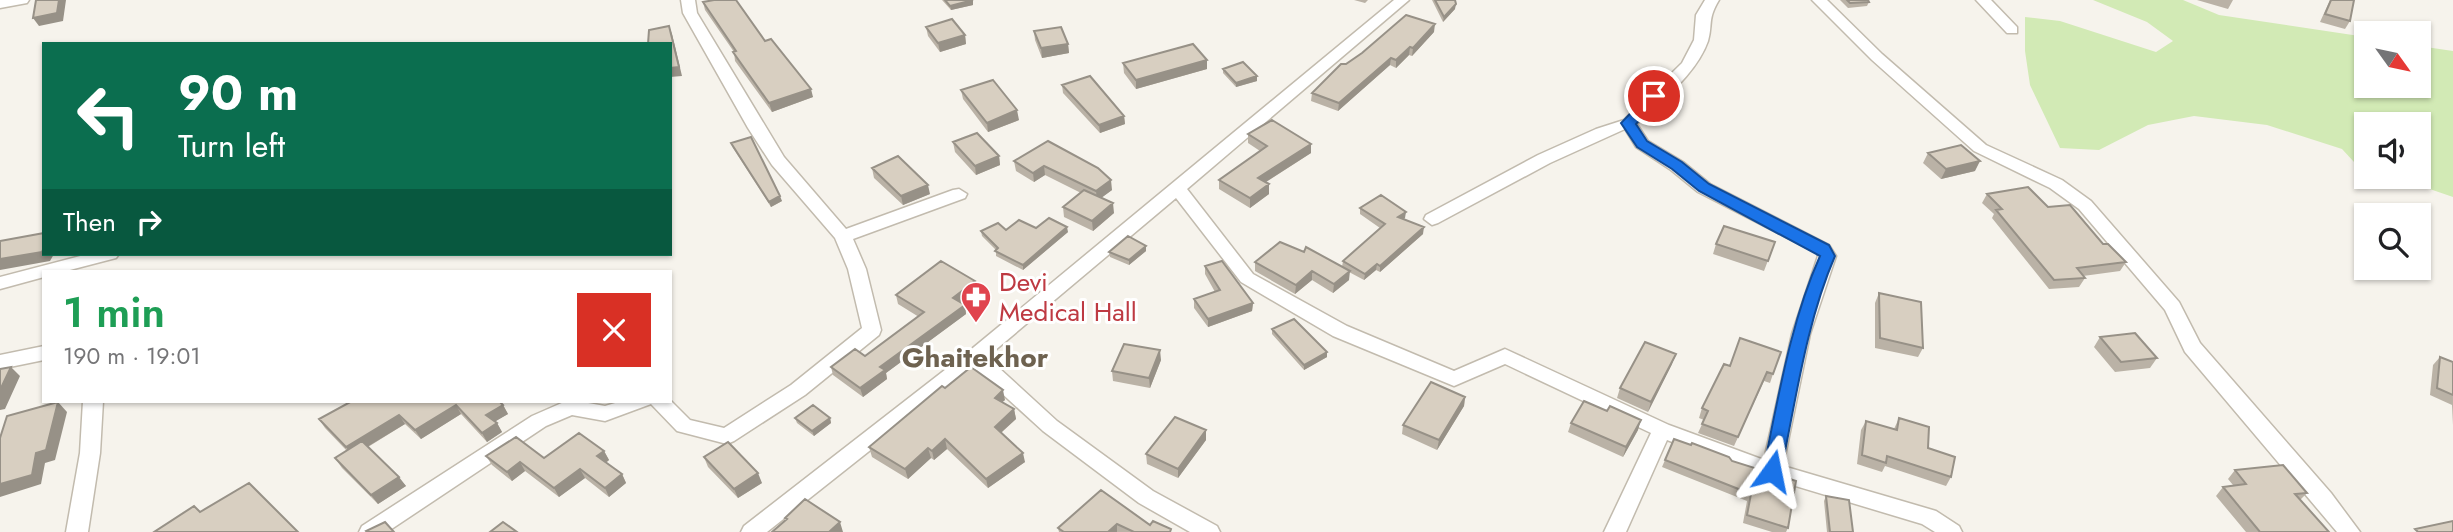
<!DOCTYPE html>
<meta charset="utf-8">
<style>
:root{--surface:#fff;--page:#f6f6f6;--text:#202124;--muted:#757577}
body{margin:0;font-family:Jost,sans-serif;background:var(--page);color:var(--text);height:100vh;display:flex;flex-direction:column;font-size:26px;white-space:nowrap}
*{box-sizing:border-box;margin:0}
p{font-size:23px;color:var(--muted)}
.icon{flex:none;width:38px;height:38px;fill:none;stroke:currentColor;stroke-width:2;stroke-linecap:round;stroke-linejoin:round}
.map{position:relative;flex:1;overflow:hidden}
.drawer{position:absolute;left:42px;top:270px;width:630px;height:133px;display:flex;flex-direction:column;background:var(--surface);border-radius:0px;box-shadow:0 2px 5px #0004}
.drawer>*{flex:none}
.hud{position:absolute;left:42px;top:42px;width:630px;height:214px;border-radius:0px;box-shadow:0 2px 5px #0004;background:#0b6e4f;color:#fff;overflow:hidden}
.needle{width:46px;rotate:123deg}
.tools{position:absolute;left:2354px;top:21px;display:grid;gap:14px}
.tools a{display:grid;place-items:center;width:77px;height:77px;border-radius:0px;background:var(--surface);box-shadow:0 2px 5px #0004;font-size:35px}
.pin{position:absolute;display:grid;place-items:center;width:60px;height:60px;color:#fff;margin:-30px;border:4px solid #fff;border-radius:50%;box-shadow:0 2px 7px #0007}
.me{position:absolute;width:77px;margin:-38px;rotate:12deg;stroke-linejoin:round;filter:drop-shadow(0 0 5px #0008)}
.turn{display:flex;align-items:center;gap:24px;height:147px;padding:0 21px;font-size:32px}
.turn .icon{width:91px;height:91px;stroke-width:2.5}
.turn b{display:block;font-size:49px;line-height:60px}
.then{display:flex;align-items:center;height:66px;padding:0 21px;background:#0003;gap:14px;font-size:26px}
.round{display:grid;place-items:center;flex:none;width:74px;height:74px;border-radius:0px;background:var(--page)}
.head{display:flex;align-items:center;justify-content:space-between;height:119px;padding:0 21px}
h1{font-size:42px;font-weight:600;line-height:52px;color:#1e9e55}
.map>svg:first-child{display:block}
.green{fill:#d2eab5}
.lines{fill:none;stroke-linecap:round;stroke-linejoin:round}
.minor-casing{stroke:#c2bbae;stroke-width:3}
.minor{fill:#fff;fill-rule:evenodd}
.wall{fill:#bab2a6}
.shaded-wall{fill:#979187}
.building{fill:#d8cfc1;stroke:#979187;stroke-width:2}
.route{fill:#1a73e8;stroke:#114b97;stroke-width:2}
.labels{text-anchor:middle;dominant-baseline:central;stroke-width:6;stroke-linejoin:round;paint-order:stroke}
.health-label{font-size:26px;fill:#be3a42;stroke:#fff;text-anchor:start}
.neighbourhood-label{font-size:28px;font-weight:bold;fill:#6e6250;stroke:#fff}
</style>
<div class="map">
<svg width="2453" height="532" viewBox="0 0 2453 532">
<rect width="100%" height="100%" fill="#f6f3ec"/>
<!-- green -->
<path class="green" d="M2093,0h90l36,15 147,22v49h52l1,-40 34,5v146l-35,-12 -50,-8h50v-53h-52v51l-24,-26 -75,-24 -73,-9 -46,9 -49,25 -39,-2 -30,-63 -5,-34v-34l35,4 96,31 17,-11 -26,-19z"/>
<g class="lines">
<!-- minor casing -->
<g class="minor-casing">
<path id="minor" d="M0,0h29l-2,3 -27,5z
M681,0h14l2,13 87,144 62,72 107,-39 6,-1 8,5 -2,4 -112,41 13,30 15,61 -2,5 -74,60 -71,46 -7,3 -50,-13 -26,-27 -46,17 -33,-6 -26,11 -159,106h-28l3,-6 170,-110 32,-14 13,-1 28,5 17,-5 48,-1 20,20 34,8 67,-43 71,-57 -14,-59 -13,-31 -63,-73 -24,-37 -65,-115z
M1394,0h15l-222,189 66,85 94,52 107,45 51,-22 164,76 95,35 28,-126 26,-78 -1,-3 -119,-61 -27,-22 -35,-23 -11,-18 -75,34 -112,60 -6,2 -8,-6 2,-4 112,-60 58,-26 28,-9 58,-57 12,-23 2,-25 9,-15h14c-12,20 -6,24 -11,41 -12,34 -47,59 -71,83l11,17 35,21 27,22 119,61 7,11 -26,78 -27,132 153,45 23,15 3,6h-27l-13,-8 -150,-45 -105,-39 -41,92h-22l47,-99 -146,-69 -51,22 -121,-50 -92,-54 -65,-84 -189,159 70,64 96,70 64,35 3,6h-30l-51,-29 -96,-72 -69,-63 -207,164h-26l3,-6 224,-174z
M1812,0h15l55,54 104,91 76,35 29,21 88,101 21,41 131,150 29,39h-23l-152,-180 -20,-42 -86,-101 -29,-21 -76,-37 -102,-91z
M1976,0h15l26,27v6h-10z
M88,254h31l-3,4 -50,13h-22v6l-44,12v-12z
M44,346v14l-44,9v-14z
M83,401h20l-3,52 -12,79h-22l14,-79z"/>
</g>
<!-- minor -->
<use href="#minor" class="minor"/>
</g>
<!-- wall -->
<path class="wall" d="M942,0h31v5l-22,5z
M1354,0h14l-3,3z
M1432,0h23v9l-12,13z
M1840,0h28l1,2 -2,4 -19,2z
M2197,0h36l-5,9z
M2330,0h24l-4,21 -5,8 -25,-7z
M703,2l62,39 48,56 -41,15 -37,-51 -1,-9 -29,-42z
M926,27l39,8 1,9 -26,8 -12,-16z
M1034,31l34,13 1,9 -27,5 -7,-18z
M1434,32l-22,24 -3,-1 -13,13 -6,-3 -52,46 -27,-10 1,-8 34,-29z
M1123,63l84,6 -71,20 -12,-16z
M1223,69l34,7v5l-21,6 -13,-14z
M1062,85l62,31 1,8 -25,9 -37,-40z
M961,90l58,30 -31,12 -25,-33z
M1248,134l63,10v9l-45,29 3,2v10l-19,14 -31,-19v-9l41,-29 -12,-8z
M1048,141l64,49 -11,8 13,15 -21,18 -29,-14 -1,-10 18,-14 -36,-18 -11,7 -18,-11 -2,-10z
M953,142l46,14 1,9 -24,10 -21,-23z
M731,143l51,58 -11,6 -38,-59z
M1928,153l47,18 -34,8 -18,-16z
M872,168l58,26 -27,11 -29,-27z
M1987,194l61,13 55,37 23,18 -6,9 -37,5 2,2 -6,9 -30,2 -57,-71 2,-4 -12,-11z
M1360,208l45,10 -1,1 19,15 -43,38 -4,-2 -12,10 -15,-8v8l-16,13 -21,-13 -17,14 -40,-23v-9l49,-10 38,15 1,-6 37,-33 -20,-14z
M1036,228l32,4 -45,38 -27,-14v-6l-14,-14 -1,-5z
M1775,242l-11,29 -51,-17 3,-10z
M1146,246v5l-17,14 -19,-8 -1,-5z
M1205,266l48,37 -1,8 -44,16 -14,-19v-9l21,-7 -10,-18z
M975,281l2,9 -17,12 5,3 1,9 -80,59 1,6 -24,18 -30,-22 -2,-8 34,-11 54,-39 -21,-13 -2,-9z
M1879,293l44,55 -5,9 -43,-9v-45z
M1272,329l55,28 -23,13 -32,-36z
M2100,337l57,21 -7,10 -35,4 -21,-25z
M1740,338l33,36 -3,9 -6,-2 -30,65 -36,-13 6,-13 -5,-2 3,-10 28,-42z
M2440,357l13,5v63l-1,-20 -22,-10 3,-30z
M1161,360l-11,28 -37,-7 -1,-10z
M1672,364l-24,48 -31,-14 3,-10z
M945,388l60,12 -3,2 12,7 2,10 -15,14 24,29 -37,26 -41,-39 -13,11 -3,-2 -23,21 -36,-22 -3,-10z
M1465,397l-1,9 -27,44 -35,-16 1,-9z
M352,401l151,4 5,9 -13,7 2,2 5,9 -15,10 -26,-28 -40,25 -16,-15 -37,23 38,39 -28,18 -36,-36 -7,-10 12,-7 -22,-23 -6,-9z
M795,418h35l1,5 -17,13 -17,-13z
M1899,418l29,30 23,29 -5,9 -61,-20 -3,6 -25,-8 4,-34 5,-9 28,8z
M1571,423l67,7 -15,27 -55,-25z
M1206,430v10l-28,38 -31,-14 -1,-10z
M604,451l5,9 -3,3 16,11 4,9 -17,14 -24,-19 -26,19 -34,-26 -13,10 -20,-16 -6,-9 58,2z
M704,457l58,26 -24,15 -30,-31z
M1665,460l67,1 56,67 -2,4h-14l-29,-9 4,-22 -85,-34z
M2235,470l72,23 -7,7 29,32h-83l-30,-36 7,-9 10,-2 -5,-6z
M1101,490l49,35 21,7h-112l-1,-4z
M1826,496l27,36h-26l-3,-31z"/>
<!-- shaded-wall -->
<path class="shaded-wall" d="M59,0h7l-3,21 -24,5 -6,-8z
M973,0v5l-22,5 -1,-4z
M1456,4l-1,5 -12,13 1,-5z
M1435,24l-1,8 -22,24 1,-8z
M669,26l3,8 10,42 -12,1z
M965,35l1,9 -26,8 -2,-9z
M1068,44l1,9 -27,5 -1,-10z
M1410,47l-1,8 -13,13v-8z
M1391,58l-1,7 -52,46 1,-8z
M1207,60v9l-71,20v-9z
M1257,76v5l-21,6v-4z
M811,89l2,8 -41,15 -3,-9z
M1017,110l2,10 -31,12 -1,-9z
M1124,116l1,8 -25,9 -1,-8z
M1311,144v9l-53,34v-9z
M999,156l1,9 -24,10 -1,-9z
M1980,161l-5,10 -34,8 5,-10z
M1044,166l1,9 -11,7 -1,-9z
M1111,180l1,10 -15,11 -1,-10z
M1269,184v10l-19,14v-10z
M928,185l2,9 -27,11 -2,-9z
M780,196l2,5 -11,6 -2,-5z
M1113,203l1,10 -21,18 -1,-10z
M1406,212l-1,6 -8,5 1,-6z
M1067,227l1,5 -45,38v-5z
M1424,227l-1,7 -43,38v-6z
M1146,246v5l-17,14v-5z
M44,248v6h10l-4,7 -50,9v-11z
M1377,264l-1,6 -12,10 1,-6z
M1312,271v9l-17,14 1,-9z
M1350,271l-1,9 -16,13 1,-9z
M975,281l2,9 -23,17 -1,-9z
M1253,303l-1,8 -44,16v-8z
M965,305l1,9 -80,59 1,6 -24,18 -3,-9 20,-21z
M1160,350l1,10 -11,28 -1,-10z
M1327,352v5l-23,13v-5z
M1676,354l-4,10 -24,48 3,-10z
M11,367l9,9 -15,33 -5,1v-20z
M1003,390l2,10 -9,7 -1,-9z
M1465,397l-1,9 -27,44 2,-10z
M58,402l9,10 -12,48 -10,3 -4,21 -41,13v-13l36,-31z
M456,405l5,9 -40,25 -6,-9z
M503,405l5,9 -17,10 -5,-9z
M1014,409l2,10 -20,18 -1,-10z
M399,415l6,9 -53,32 -6,-9z
M830,418l1,5 -17,13 -2,-5z
M1641,420l-3,10 -15,27 3,-10z
M497,423l5,9 -15,10 -5,-9z
M1206,430v10l-28,38v-9z
M945,439l2,10 -13,11 -2,-9z
M928,448l3,10 -23,21 -3,-10z
M604,451l5,9 -7,5 -5,-9z
M1023,453l2,9 -37,26 -2,-9z
M520,462l5,9 -13,10 -5,-9z
M580,469l5,9 -26,19 -5,-9z
M758,473l4,10 -24,15 -4,-9z
M622,474l4,9 -17,14 -4,-9z
M399,477l7,9 -28,18 -7,-9z
M840,522l3,10h-14z
M1117,524v8h-9z"/>
<!-- building -->
<path class="building" d="M36,0h23l-2,13 -24,5z
M714,0h22l29,41 6,-2 40,50 -42,14 -36,-51 3,-1 -33,-49z
M945,0h28l-23,6z
M1435,0h20l1,4 -12,13z
M1847,0h21l1,2 -19,1z
M2331,0h23l-4,21 -25,-7z
M1406,15l29,9 -22,24 -3,-1 -14,13 -5,-2 -52,45 -27,-10 29,-29h5l16,-11z
M952,19l13,16 -27,8 -12,-16z
M669,26l10,41 -9,1v-24h-22l1,-14z
M1061,27l7,17 -27,4 -7,-17z
M1193,44l14,16 -71,20 -13,-17z
M1243,62l14,14 -21,7 -13,-14z
M1090,76l34,40 -25,9 -37,-40z
M993,80l24,30 -30,13 -26,-33z
M1272,120l39,24 -53,34 11,6 -19,14 -31,-18 48,-34 -19,-12z
M977,133l22,23 -24,10 -22,-24z
M751,137l29,59 -11,6 -38,-59z
M1048,141l50,27 13,12 -15,11 -52,-25 -11,7 -19,-12z
M1961,145l19,16 -34,8 -18,-16z
M898,156l30,29 -27,11 -29,-28z
M2028,187l20,20 22,-2 33,39h5l18,18 -49,6 8,10 -31,2 -58,-70 6,-1 -15,-15z
M1084,190l29,13 -21,18 -29,-14z
M1381,195l25,17 -8,5 26,10 -44,39 -3,-2 -12,10 -22,-13 42,-37 -25,-16z
M1049,218l18,9 -44,38 -28,-14 3,-3 -17,-17 17,-8 8,7 13,-10 17,8z
M1724,226l51,16 -7,19 -52,-17z
M44,233v15l-2,4 -42,7v-18z
M1128,236l18,10 -17,14 -20,-8z
M1280,242l24,10 2,-5 44,24 -16,13 -22,-13 -16,14 -41,-23z
M941,261l34,20 -22,17 12,7 -85,62 5,3 -25,18 -29,-21 24,-18 10,7 59,-44 -28,-17z
M1222,261l31,42 -45,16 -14,-20 26,-9 -15,-24z
M1879,293l42,9 2,46 -43,-10z
M1294,319l33,33 -23,13 -32,-36z
M2135,333l22,25 -36,4 -21,-25z
M1740,338l41,14 -8,22 -6,-2 -29,65 -36,-13 6,-13 -6,-3 22,-44 6,2z
M1645,342l31,12 -25,48 -31,-14z
M1124,344l36,6 -11,28 -37,-7z
M2440,357l13,5v33l-16,-7z
M11,367l-11,23v-21z
M971,367l32,23 -8,8 19,11 -19,18 28,26 -37,26 -41,-40 -13,12 -4,-3 -23,21 -36,-22 73,-61 3,2z
M1431,382l34,15 -26,43 -36,-15z
M352,401h147l4,4 -17,10 11,8 -15,10 -26,-28 -41,25 -16,-15 -53,32 -27,-28z
M1584,401l23,10 3,-5 31,14 -15,27 -55,-24z
M58,402l-12,48 -10,3 -4,22 -32,9v-46l7,-22z
M813,405l17,13 -18,13 -17,-13z
M1175,417l31,13 -28,39 -32,-15z
M1899,418l30,9 -1,21 27,9 -4,20 -64,-21 -1,7 -24,-8 4,-34 31,9z
M579,433l25,18 -7,5 25,18 -17,14 -25,-19 -26,19 -34,-26 -13,10 -21,-16 30,-19 28,21z
M1674,439l17,6 1,-2 37,14 3,4 64,20 -8,47 -41,-13 4,-21 -86,-34z
M362,441l37,36 -28,18 -36,-37z
M728,442l30,31 -24,16 -30,-32z
M2283,465l24,28 -12,1 34,38h-69l-37,-45 23,-3 -11,-14z
M249,483l49,49h-144l40,-26 6,6z
M1101,490l49,35 3,-4 18,8 -1,3h-36l-17,-8 -9,8h-44l-6,-4z
M1826,496l23,4 4,32h-23z
M805,499l35,23 -11,10h-57l15,-13 -2,-1z
M2453,521v11h-35l-3,-3z
M385,522l9,10h-27l-1,-1z
M503,522l14,10h-27z"/>
<!-- route -->
<path class="route" d="M1654,92l6,4 -24,28 11,17 35,21 27,22 120,61 6,11c-29,67 -39,144 -54,215l-2,5 -7,2 -6,-2 -3,-5c15,-71 27,-148 57,-215l-121,-65 -27,-22 -35,-22 -16,-24 28,-29z"/>
<!-- icons -->
<defs>
<g id="pharmacy-pin" transform="scale(1.575)"><path d="M0 17L-7.5 6A9.5 9.5 0 1 1 7.5 6Z" fill="#e0444e" stroke="#fff"/><path d="M-2-6h4v4h4v4h-4v4h-4v-4h-4v-4h4Z" fill="#fff"/></g>
</defs>
<g fill-rule="evenodd">
<use href="#pharmacy-pin" x="976" y="297"/>
</g>
<g class="labels">
<!-- health labels -->
<g class="health-label">
<text x="999" y="282">Devi<tspan x="999" dy="30">Medical Hall</tspan></text>
</g>
<!-- neighbourhood labels -->
<g class="neighbourhood-label">
<text x="975" y="357">Ghaitekhor</text>
</g>
</g>
</svg>
<div class="tools">
<a><svg class="needle" viewBox="-14 -14 28 28"><path d="M0-13l5 13h-10z" fill="#e53935"/><path d="M0 13l5-13h-10z" fill="#757577"/></svg></a>
<a><svg class="icon" aria-label="sound" viewBox="0 0 24 24"><path d="M4 9h4l5-4v14l-5-4H4zM17 9q2 3 0 6"/></svg></a>
<a><svg class="icon" aria-label="search" viewBox="0 0 24 24"><circle cx="10" cy="10" r="6"/><path d="M15 15l6 6"/></svg></a>
</div>
<div class="pin" style="left:1654px;top:96px;background:#d93025"><svg class="icon" aria-label="arrive" viewBox="0 0 24 24"><path d="M6 21V4h12l-3 4 3 4H6"/></svg></div>
<svg class="me" style="left:1772px;top:471px" viewBox="-20 -20 40 40"><path d="M0-17L14 15 0 8-14 15z" fill="#1a73e8" stroke="#fff" stroke-width="4"/></svg>
<div class="hud">
<div class="turn"><svg class="icon" aria-label="left" viewBox="0 0 24 24"><path d="M17 20v-9H6M10 6l-5 5 5 5"/></svg><div><b>90 m</b>Turn left</div></div>
<div class="then">Then<svg class="icon" aria-label="right" viewBox="0 0 24 24"><path d="M7 20v-9h11M14 6l5 5-5 5"/></svg></div>
</div>
<section class="drawer">
<div class="head"><div><h1>1 min</h1><p>190 m · 19:01</p></div><a class="round" style="background:#d93025;color:#fff"><svg class="icon" aria-label="close" viewBox="0 0 24 24"><path d="M6 6l12 12M18 6L6 18"/></svg></a></div>
</section>
</div>
